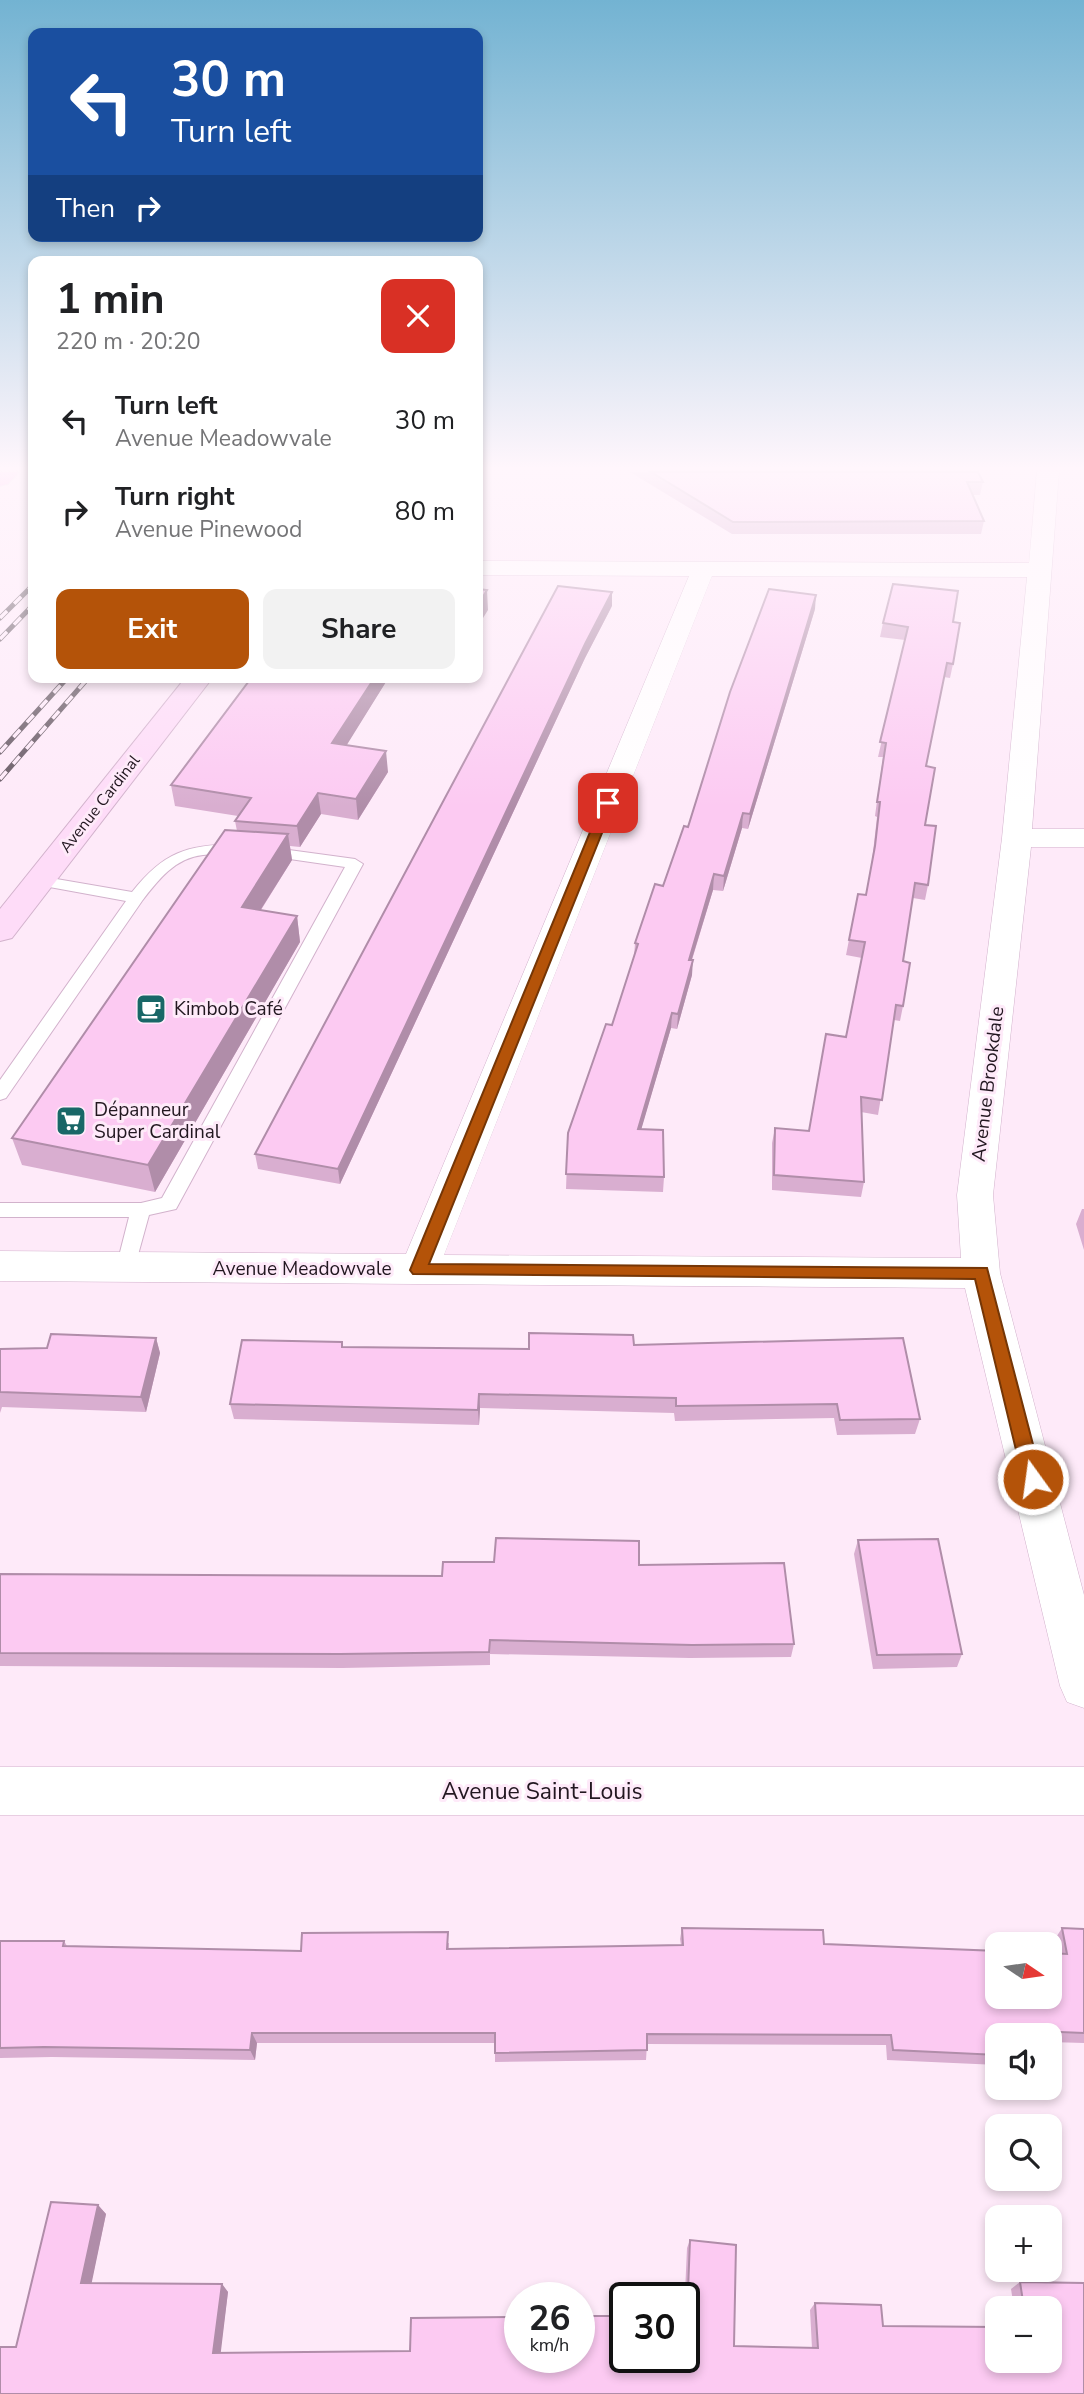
<!DOCTYPE html>
<meta charset="utf-8">
<style>
:root{--surface:#fff;--page:#f2f2f2;--text:#202124;--muted:#757577;--accent:#b45309}
body{margin:0;font-family:"Nunito Sans",sans-serif;background:var(--page);color:var(--text);height:100vh;display:flex;flex-direction:column;font-size:26px;white-space:nowrap}
*{box-sizing:border-box;margin:0}
p{font-size:23px;color:var(--muted)}
.icon{flex:none;width:38px;height:38px;fill:none;stroke:currentColor;stroke-width:2;stroke-linecap:round;stroke-linejoin:round}
.map{position:relative;flex:1;overflow:hidden}
.details{position:absolute;left:28px;top:256px;width:455px;height:427px;display:flex;flex-direction:column;background:var(--surface);border-radius:14px;box-shadow:0 4px 10px #0003}
.details>*{flex:none}
.hud{position:absolute;left:28px;top:28px;width:455px;height:214px;border-radius:14px;box-shadow:0 4px 10px #0003;background:#1a4fa0;color:#fff;overflow:hidden}
.needle{width:46px;rotate:103deg}
.tools{position:absolute;left:985px;top:1932px;display:grid;gap:14px}
.tools a{display:grid;place-items:center;width:77px;height:77px;border-radius:14px;background:var(--surface);box-shadow:0 4px 10px #0003;font-size:35px}
.speed{position:absolute;left:504px;top:2282px;display:flex;gap:14px;font-size:35px;font-weight:700;text-align:center}
.speed>*{display:grid;place-content:center;width:91px;height:91px;border-radius:50%;background:var(--surface);box-shadow:0 4px 10px #0003;line-height:1}
.speed small{font-size:18px;font-weight:400}
.speed .limit{border:4px solid #111;border-radius:10px;background:#fff;color:#111}
.pin{position:absolute;display:grid;place-items:center;width:60px;height:60px;color:#fff;margin:-30px;border-radius:14px;box-shadow:0 4px 10px #0006}
.me{position:absolute;width:77px;margin:-38px;rotate:346deg;stroke-linejoin:round;filter:drop-shadow(0 0 5px #0008)}
.turn{display:flex;align-items:center;gap:24px;height:147px;padding:0 28px;font-size:32px}
.turn .icon{width:91px;height:91px;stroke-width:2.5}
.turn b{display:block;font-size:49px;line-height:60px}
.then{display:flex;align-items:center;height:66px;padding:0 28px;background:#0003;gap:14px;font-size:26px}
.round{display:grid;place-items:center;flex:none;width:74px;height:74px;border-radius:14px;background:var(--page)}
.headline{display:flex;align-items:center;justify-content:space-between;height:119px;padding:0 28px}
h1{font-size:42px;font-weight:700;line-height:52px}
.action{display:flex;gap:14px;margin-top:auto;padding:14px 28px}
.action a{flex:1;height:80px;border-radius:14px;background:var(--accent);color:#fff;font-size:28px;font-weight:700;line-height:80px;text-align:center}
.action a+a{background:var(--page);color:var(--text)}
ul{padding:0;list-style:none}
li{display:flex;align-items:center;gap:21px;height:91px;padding:0 28px}
li div{flex:1}
li b{display:block;font-size:26px}
li em{font-style:normal}
.map>svg:first-child{display:block}
.lines{fill:none;stroke-linecap:round;stroke-linejoin:round}
.lane-casing{stroke:#d2b2cc;stroke-width:2}
.street-casing{stroke:#d2b2cc;stroke-width:1}
.secondary-casing{stroke:#d2b2cc;stroke-width:2}
.highway-casing{stroke:#dcdadb;stroke-width:2}
.lane{fill:#fff;fill-rule:evenodd}
.street{fill:#fff;fill-rule:evenodd}
.secondary{fill:#fedcf8;fill-rule:evenodd}
.highway{fill:#fb89e9;fill-rule:evenodd}
.rail-casing{stroke:#645661;stroke-width:5}
.rail{stroke:#feeaf9;stroke-width:3.5;stroke-dasharray:10;stroke-linecap:butt}
.wall{fill:#d9aed0}
.shaded-wall{fill:#b08da9}
.building{fill:#fccaf2;stroke:#b08da9;stroke-width:2}
.route{fill:#b45309;stroke:#753606;stroke-width:2}
.labels{text-anchor:middle;dominant-baseline:central;stroke-width:6;stroke-linejoin:round;paint-order:stroke}
.far-street-label{font-size:16px;fill:#221720;stroke:#feeaf9}
.poi-label{font-size:19px;fill:#221720;stroke:#feeaf9;text-anchor:start}
.street-label{font-size:19px;fill:#221720;stroke:#feeaf9}
.near-street-label{font-size:23px;fill:#221720;stroke:#feeaf9}
</style>
<div class="map">
<svg width="1084" height="2394" viewBox="0 0 1084 2394">
<rect width="100%" height="100%" fill="#feeaf9"/>
<g class="lines">
<!-- lane casing -->
<g class="lane-casing">
<path id="lane" d="M237,844l5,2 3,3 -3,3c-12,3 -26,1 -39,3 -28,3 -45,25 -61,46l-136,197 -6,2v-20l126,-179 -93,-17 -2,-3 2,-3 6,-2 93,16c32,-40 54,-47 105,-48z
M267,847l88,12 8,5 -187,345 -27,6 -16,58 -7,3 -7,-3 -3,-5 13,-51h-129v-14h141l21,-5 183,-331 -83,-12 -3,-3 3,-3z"/>
</g>
<!-- street casing -->
<g class="street-casing">
<path id="street" d="M1037,472h22l-27,357h52v18h-53l-38,348 7,78 84,322v113l-17,-6 -7,-16 -95,-398 -965,-7v-30l406,3 283,-678 -211,-1v-14l551,2zM712,576l315,1 -25,261 -45,357 4,63 -517,-3z
M0,1767h1084v48h-1084z"/>
</g>
<!-- secondary casing -->
<g class="secondary-casing">
<path id="secondary" d="M186,677h27l-201,261 -12,3v-32z"/>
</g>
<!-- highway casing -->
<g class="highway-casing">
<path id="highway" d="M0,472h19l-11,12 -8,2z"/>
</g>
<!-- lane -->
<use href="#lane" class="lane"/>
<!-- street -->
<use href="#street" class="street"/>
<!-- secondary -->
<use href="#secondary" class="secondary"/>
<!-- highway -->
<use href="#highway" class="highway"/>
<!-- rail casing -->
<g class="rail-casing">
<path id="rail" d="M0,618l33,-33
M0,639l33,-34
M0,752l68,-75
M0,779l89,-102"/>
</g>
<!-- rail -->
<use href="#rail" class="rail"/>
</g>
<!-- wall -->
<path class="wall" d="M630,472h348l5,10 -3,13h-8l12,26 -3,13h-249z
M612,606l-27,52 -245,526 -82,-15 -3,-15z
M815,609l-67,220 -6,-1 -19,63 -10,-1 -21,70v15l-15,54 -6,-1 -30,101 23,48 -1,15 -97,-3 2,-56 44,-108 22,-68 1,-14 28,-57 25,-59z
M953,622v42l-3,14 -6,-1 -18,89 -1,59 3,60 -3,15 -12,-2 -10,63v45l-3,15 -6,-1 -16,95 -17,-3 3,70 -3,15 -89,-7v-47l3,-15 34,3 37,-94 16,-79 -16,-3 12,-61 8,1 6,-34 5,-44 -2,-1 8,-59h-5l27,-117 -25,-3 3,-14z
M252,677h137l-43,68 42,27 -30,48 -37,-6 -21,33 -10,-1 2,14 -31,50 36,6 3,26 -145,250 -133,-27 -10,-27 225,-307 -2,-10 3,-5 -63,-10 -4,-21z
M1082,1209h2v41l-8,-26z
M156,1338l4,15 -14,59 -144,-5 -2,6v-64l47,-1z
M634,1345l286,74 -5,15 -78,1 -3,-17 -159,3 -1,-8 -194,-5 -1,17 -245,-6 -4,-15 113,-57 186,2z
M858,1540l104,114 -5,13 -84,2 -19,-115z
M639,1565l155,79 -3,13 -101,1 -200,-4v11l-148,3 -342,-2v-92l442,2z
M682,1928l142,16 233,10 -2,-15 7,-11 22,1v114l-34,-1v-7h-52v30l-111,-5 -1,-15 -239,-1 -1,16 -151,2v-19h-238l-2,17 -203,-3 -52,1v-117h64l3,5 234,5 148,-8v6l232,-4 -1,-6z
M51,2202l47,3 8,9 -15,69 131,1 6,8 -8,61 190,-2 1,-33 109,-1v40h59v-41h46v41h59v-42l3,-67 3,-8 46,5 -2,101 78,2 -2,-38 5,-7 66,2 2,21 115,1v34h52v-53h-36l-3,-19 9,-7 64,1v111h-1084v-47h16z"/>
<!-- shaded-wall -->
<path class="shaded-wall" d="M487,590l1,20 -10,16v-21z
M612,592v14l-27,52 -245,526 -2,-15 247,-525z
M816,595l-1,14 -67,220 2,-15z
M375,677h14l-54,87 -3,-21z
M386,751l2,21 -30,48 -2,-21z
M318,793l3,21 -21,33 -3,-21z
M743,813l-1,15 -19,63 1,-15z
M288,834l4,26 -46,73 -4,-26z
M714,874l-1,16 -26,85 2,-15z
M297,916l3,26 -145,250 -7,-27z
M693,960l-1,15 -15,54 1,-15z
M672,1013l-1,15 -34,116 1,-15z
M156,1338l4,15 -14,59 -5,-15z
M479,1394l1,14 -1,17 -1,-15z
M252,2033l5,10 -2,17 -5,-10z
M98,2205l8,9 -16,77 -9,-8z
M222,2284l6,8 -8,67 -7,-6z"/>
<!-- building -->
<path class="building" d="M651,472h327l5,10h-16l17,39 -251,1z
M893,584l65,7 -5,31 7,1 -7,41 -6,-1 -21,103 9,2 -10,57 11,1 -8,59 -13,-2 -12,78 7,2 -7,43 -7,-1 -14,95 -21,-3 3,85 -90,-7 1,-47 34,3 17,-97 20,3 19,-95 -16,-2 9,-46 8,1 9,-49 5,-44h-3l9,-59 -6,-1 28,-115 -25,-4z
M558,586l54,6 -27,52 -247,525 -83,-15z
M478,589l9,1 -9,15z
M769,589l47,6 -66,219 -7,-1 -19,63 -10,-2 -25,86h4l-15,54 -6,-1 -34,116 25,1 1,47 -98,-3 2,-41 38,-109 6,1 26,-81 -3,-1 20,-59 8,2 21,-60 4,1 42,-135z
M252,677h123l-43,66 54,8 -30,48 -38,-6 -21,33 -62,-5 16,-23 -80,-13z
M225,830l63,4 -46,73 55,9 -149,249 -136,-27z
M529,1333l104,2 1,10 269,-7 17,81 -80,1 -3,-16 -161,2v-8l-197,-4 -1,16 -248,-6 12,-64 100,2v5l187,2z
M51,1334l105,4 -15,59 -141,-5v-43l47,-1z
M496,1538l143,3v24l145,-2 10,81 -102,1 -202,-5 -1,12 -149,2 -340,-1v-79l442,2 1,-14h51z
M938,1539l24,115 -85,1 -19,-115z
M682,1928l141,2 1,14 174,7v46h52v-44l17,1 -5,-26 22,1v104l-47,-2 1,4h-40v20l-105,-5 -2,-15 -244,-1v16l-152,3v-20h-243l-2,17 -206,-3 -44,1v-107h64l-1,5 238,5 1,-18 146,-1 -1,17 236,-4z
M51,2202l47,3 -17,78 141,1 -9,69 197,-2 1,-33 109,-1v40h59v-41h46v41h59v-42h3l3,-75 46,5 -2,101 84,2 -3,-45 66,2 2,21 115,1v34h52v-53h-26l-4,-26 64,1v111h-1084v-47h16z"/>
<!-- sky -->
<linearGradient id="sky" x2="0" y2="1"><stop stop-color="#73b3d2"/><stop offset="0.58" stop-color="#fff6fc"/><stop offset="1" stop-color="#fff6fc" stop-opacity="0"/></linearGradient>
<rect width="1084" height="807" fill="url(#sky)"/>
<!-- route -->
<path class="route" d="M608,800l6,3 -185,461 558,4 55,211 -3,6 -6,2 -7,-2 -3,-6 -48,-200 -562,-5 -3,-4 192,-467z"/>
<!-- icons -->
<defs>
<g id="cafe-square" transform="scale(1.575)"><rect x="-9" y="-9" width="18" height="18" rx="4" fill="#196767" stroke="#feeaf9"/><path d="M-5.5-4.5H6V0H3Q3 3.5 0 3.5H-2.5Q-5.5 3.5-5.5 0ZM3-3.2v2h1.7v-2ZM-6 4.5H4V6H-6Z" fill="#fff"/></g>
<g id="supermarket-square" transform="scale(1.575)"><rect x="-9" y="-9" width="18" height="18" rx="4" fill="#196767" stroke="#feeaf9"/><path d="M-6-5.5h2.5l.6 2H6L4.5 2H-2.5L-4.4-4H-6ZM-1.5 3.2a1.3 1.3 0 1 0 .1 0ZM3 3.2a1.3 1.3 0 1 0 .1 0Z" fill="#fff"/></g>
</defs>
<g fill-rule="evenodd">
<use href="#cafe-square" x="151" y="1009"/>
<use href="#supermarket-square" x="71" y="1121"/>
</g>
<g class="labels">
<!-- far-street labels -->
<g class="far-street-label">
<text transform="translate(100 804) rotate(-52)">Avenue Cardinal</text>
</g>
<!-- poi labels -->
<g class="poi-label">
<text x="174" y="1009">Kimbob Café</text>
<text x="94" y="1110">Dépanneur<tspan x="94" dy="22">Super Cardinal</tspan></text>
</g>
<!-- street labels -->
<g class="street-label">
<text transform="translate(988 1084) rotate(-83)">Avenue Brookdale</text>
<text x="302" y="1269">Avenue Meadowvale</text>
</g>
<!-- near-street labels -->
<g class="near-street-label">
<text x="542" y="1791">Avenue Saint-Louis</text>
</g>
</g>
</svg>
<div class="tools">
<a><svg class="needle" viewBox="-14 -14 28 28"><path d="M0-13l5 13h-10z" fill="#e53935"/><path d="M0 13l5-13h-10z" fill="#757577"/></svg></a>
<a><svg class="icon" aria-label="sound" viewBox="0 0 24 24"><path d="M4 9h4l5-4v14l-5-4H4zM17 9q2 3 0 6"/></svg></a>
<a><svg class="icon" aria-label="search" viewBox="0 0 24 24"><circle cx="10" cy="10" r="6"/><path d="M15 15l6 6"/></svg></a>
<a>+</a>
<a>−</a>
</div>
<div class="speed"><div>26<small>km/h</small></div><div class="limit">30</div></div>
<div class="pin" style="left:608px;top:803px;background:#d93025"><svg class="icon" aria-label="arrive" viewBox="0 0 24 24"><path d="M6 21V4h12l-3 4 3 4H6"/></svg></div>
<svg class="me" style="left:1033px;top:1479px" viewBox="-20 -20 40 40"><circle r="17" fill="#b45309" stroke="#fff" stroke-width="3"/><path d="M0-11L8 9 0 5-8 9z" fill="#fff"/></svg>
<div class="hud">
<div class="turn"><svg class="icon" aria-label="left" viewBox="0 0 24 24"><path d="M17 20v-9H6M10 6l-5 5 5 5"/></svg><div><b>30 m</b>Turn left</div></div>
<div class="then">Then<svg class="icon" aria-label="right" viewBox="0 0 24 24"><path d="M7 20v-9h11M14 6l5 5-5 5"/></svg></div>
</div>
<section class="details">
<div class="headline"><div><h1>1 min</h1><p>220 m · 20:20</p></div><a class="round" style="background:#d93025;color:#fff"><svg class="icon" aria-label="close" viewBox="0 0 24 24"><path d="M6 6l12 12M18 6L6 18"/></svg></a></div>
<ul>
<li><svg class="icon" aria-label="left" viewBox="0 0 24 24"><path d="M17 20v-9H6M10 6l-5 5 5 5"/></svg><div><b>Turn left</b><p>Avenue Meadowvale</p></div><em>30 m</em></li>
<li><svg class="icon" aria-label="right" viewBox="0 0 24 24"><path d="M7 20v-9h11M14 6l5 5-5 5"/></svg><div><b>Turn right</b><p>Avenue Pinewood</p></div><em>80 m</em></li>
</ul>
<div class="action"><a>Exit</a><a>Share</a></div>
</section>
</div>
